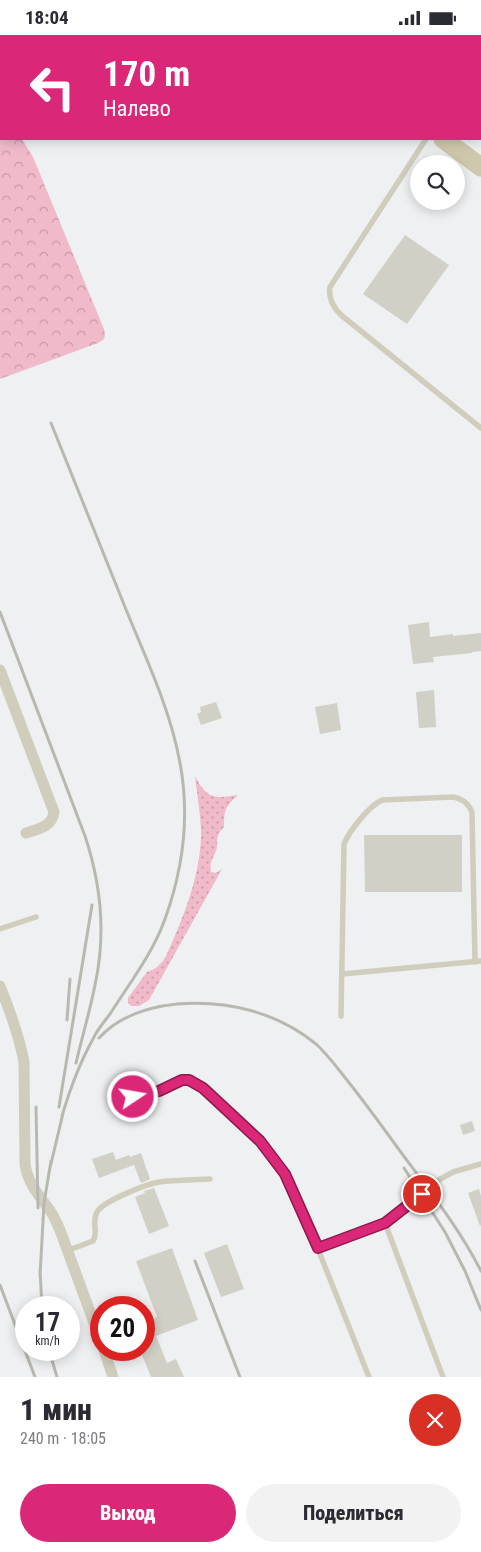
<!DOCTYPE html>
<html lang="ru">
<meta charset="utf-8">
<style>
:root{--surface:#fff;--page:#f2f2f3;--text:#2b2b33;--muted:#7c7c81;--accent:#db2777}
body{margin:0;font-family:"Roboto Condensed",sans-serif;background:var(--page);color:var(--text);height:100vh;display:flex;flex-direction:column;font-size:19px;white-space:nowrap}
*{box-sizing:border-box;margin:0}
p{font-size:16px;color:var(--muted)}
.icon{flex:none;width:28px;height:28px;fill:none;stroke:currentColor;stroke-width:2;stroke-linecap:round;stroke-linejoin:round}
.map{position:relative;height:1342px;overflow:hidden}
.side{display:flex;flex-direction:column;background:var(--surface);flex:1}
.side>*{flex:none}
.hud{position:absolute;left:0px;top:0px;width:481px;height:105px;box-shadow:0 2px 12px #0003;background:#db2777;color:#fff;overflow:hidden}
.tools{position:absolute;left:410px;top:120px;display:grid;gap:10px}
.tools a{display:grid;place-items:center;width:55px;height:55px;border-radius:50%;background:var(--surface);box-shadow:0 2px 12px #0003;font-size:25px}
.speed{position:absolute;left:15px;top:1261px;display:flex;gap:10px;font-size:25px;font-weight:700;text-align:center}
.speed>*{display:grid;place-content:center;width:65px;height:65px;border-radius:50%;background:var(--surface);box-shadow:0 2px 12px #0003;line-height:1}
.speed small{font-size:12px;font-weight:400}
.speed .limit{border:8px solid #d22;background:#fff;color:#111}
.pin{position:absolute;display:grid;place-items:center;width:42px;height:42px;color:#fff;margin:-21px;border:2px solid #fff;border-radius:50%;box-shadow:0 1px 5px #0007}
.me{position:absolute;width:55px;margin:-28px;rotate:78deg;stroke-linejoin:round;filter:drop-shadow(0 0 4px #0008)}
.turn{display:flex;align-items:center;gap:18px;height:105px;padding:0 20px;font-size:22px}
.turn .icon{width:65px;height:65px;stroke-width:2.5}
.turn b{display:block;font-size:35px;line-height:42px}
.round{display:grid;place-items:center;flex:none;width:52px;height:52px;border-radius:26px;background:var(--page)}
.headline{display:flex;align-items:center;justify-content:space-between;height:85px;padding:0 20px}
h1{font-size:30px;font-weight:800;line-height:38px}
.button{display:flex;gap:10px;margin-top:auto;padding:10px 20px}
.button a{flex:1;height:58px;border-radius:30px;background:var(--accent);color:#fff;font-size:20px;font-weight:800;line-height:58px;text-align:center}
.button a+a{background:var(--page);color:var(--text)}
.status{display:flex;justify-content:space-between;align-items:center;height:35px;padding:0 25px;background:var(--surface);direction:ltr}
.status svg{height:14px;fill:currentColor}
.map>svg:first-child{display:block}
.grass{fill:url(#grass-dots)}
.forest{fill:url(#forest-crowns)}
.building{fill:#d0d0c7}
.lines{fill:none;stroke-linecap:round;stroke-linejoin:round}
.lane{stroke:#d1cdbd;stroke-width:5.5}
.street{stroke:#d1cdbd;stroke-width:11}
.primary{stroke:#cec8ac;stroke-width:19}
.rail{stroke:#b9b8b0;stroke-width:3}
.route-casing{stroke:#8e194d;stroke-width:12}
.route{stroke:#db2777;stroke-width:9}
</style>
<div class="status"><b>18:04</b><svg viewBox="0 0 49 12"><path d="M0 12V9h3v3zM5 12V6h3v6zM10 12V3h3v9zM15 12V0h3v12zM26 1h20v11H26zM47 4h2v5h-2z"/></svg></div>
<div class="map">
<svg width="481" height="1342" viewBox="0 0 481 1342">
<defs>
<pattern id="grass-dots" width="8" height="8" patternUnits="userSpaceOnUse" patternTransform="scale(1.25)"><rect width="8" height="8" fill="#f1baca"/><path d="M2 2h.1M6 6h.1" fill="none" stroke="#c69aa6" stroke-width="1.8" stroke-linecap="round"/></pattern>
<pattern id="forest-crowns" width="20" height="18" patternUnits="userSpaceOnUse" patternTransform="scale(1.25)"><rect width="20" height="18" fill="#f1baca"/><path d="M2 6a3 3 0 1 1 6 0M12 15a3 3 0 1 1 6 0" fill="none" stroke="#c69aa6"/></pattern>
</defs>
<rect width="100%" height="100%" fill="#eef0f1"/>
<!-- grass -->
<path class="grass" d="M195,741c12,23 19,23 43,19 -13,12 -14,15 -14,32 -12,12 -3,14 -9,26 -4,10 -5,7 -4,19l5,1 6,-4 -73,131 -10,6h-8l-3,-3v-5l19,-26 9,-4 7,-7 4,-7c17,-38 35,-82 34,-125 -1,-18 -4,-36 -6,-53z"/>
<!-- forest -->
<path class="forest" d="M0,42l1,3v59h21l11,18 71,172c2,8 1,10 -6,14l-98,36z"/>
<!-- building -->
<path class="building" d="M405,200l44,30 -42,59 -44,-30z
M429,587l1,15 23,-3v2l28,-3v18l-9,1v1l-39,4 1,5 -21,2 -5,-39z
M434,655l2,37 -17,1 -3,-36z
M216,667l6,16 -21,7 -4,-11 4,-2 -1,-5z
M337,668l4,27 -21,4 -5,-27z
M364,800h98v57h-97z
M472,1086l3,10 -12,4 -3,-10z
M113,1117l3,8 13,-5 1,2 11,-4 9,26 -9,4 -7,-18 -35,13 -7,-19z
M154,1153l15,38 -20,8 -14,-37 10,-4 -1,-2z
M479,1154l2,7v29l-1,1 -12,-33z
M227,1209l17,45 -23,8 -17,-44z
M172,1213l26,72 -42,16 11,27 9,-4 8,18h-33l-9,-22 -15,6 -5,-11h22v-27l13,-6 -21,-56z"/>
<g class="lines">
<!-- lane -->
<path class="lane" d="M426,104l-96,148c-2,11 3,20 11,28l140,113
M0,894l36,-12
M342,939l139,-13
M341,981l3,-172c6,-14 24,-37 38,-44l71,-3c10,2 15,6 19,15l3,150
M133,1062l26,-6 16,-9 14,-2 14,8 57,53 25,33 19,40 65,163
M385,1188l37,-29 5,-7 8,-5 18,-10 28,-8
M318,1213l67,-25 58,154
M69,1215l24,-9c6,-9 -2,-18 4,-29 6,-11 50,-28 62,-30 17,-2 34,-2 51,-3"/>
<!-- street -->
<path class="street" d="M318,1l3,-1
M0,635l54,142c-2,15 -16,17 -28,21
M0,951c10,25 19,49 24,76l1,102c3,21 15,32 26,48 4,6 6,12 9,18l41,112
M104,1315l9,27"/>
<!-- primary -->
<path class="primary" d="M305,0l2,1
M443,104l38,28"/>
<!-- rail -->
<path class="rail" d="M51,388c24,60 48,120 72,179 21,53 47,105 57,161 10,53 3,106 -15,156 -12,34 -36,65 -55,95 -6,8 -13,16 -17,25 -14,25 -23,50 -31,77
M0,577l85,224c16,48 21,99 10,149 -5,26 -13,52 -19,78
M67,985l3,-41
M99,1003c20,-22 49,-31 78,-34 50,-4 100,8 139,40 10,9 19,21 27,31 20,25 39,51 57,76 29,39 59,77 81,120
M36,1072l2,101
M59,1072l33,-202
M50,1133l14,-59
M404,1133l41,64 20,39 16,39
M195,1226l45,116
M40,1235l2,37
M40,1241l4,-73 7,-42
M0,1250l35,92
M49,1315l8,27"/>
</g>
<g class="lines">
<!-- route casing -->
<g class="route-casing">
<path id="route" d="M133,1062l26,-6 23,-11h7l14,8 57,53 25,33 33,74 67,-25 37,-29"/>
</g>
<!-- route -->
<use href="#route" class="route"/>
</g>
</svg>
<div class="tools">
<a><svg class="icon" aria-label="search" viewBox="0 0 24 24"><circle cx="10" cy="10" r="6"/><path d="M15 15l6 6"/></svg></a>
</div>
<div class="speed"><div>17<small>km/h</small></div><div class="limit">20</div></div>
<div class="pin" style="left:422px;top:1159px;background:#d93025"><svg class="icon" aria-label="arrive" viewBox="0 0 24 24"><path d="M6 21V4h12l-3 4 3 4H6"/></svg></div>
<svg class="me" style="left:133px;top:1062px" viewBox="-20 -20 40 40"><circle r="17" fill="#db2777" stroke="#fff" stroke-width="3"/><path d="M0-11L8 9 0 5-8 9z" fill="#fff"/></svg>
<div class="hud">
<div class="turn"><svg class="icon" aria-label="left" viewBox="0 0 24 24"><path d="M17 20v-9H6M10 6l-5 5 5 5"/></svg><div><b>170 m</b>Налево</div></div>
</div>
</div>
<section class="side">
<div class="headline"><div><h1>1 мин</h1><p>240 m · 18:05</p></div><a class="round" style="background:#d93025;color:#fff"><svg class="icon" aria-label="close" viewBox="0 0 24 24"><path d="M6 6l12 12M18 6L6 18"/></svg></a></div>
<div class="button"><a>Выход</a><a>Поделиться</a></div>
</section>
